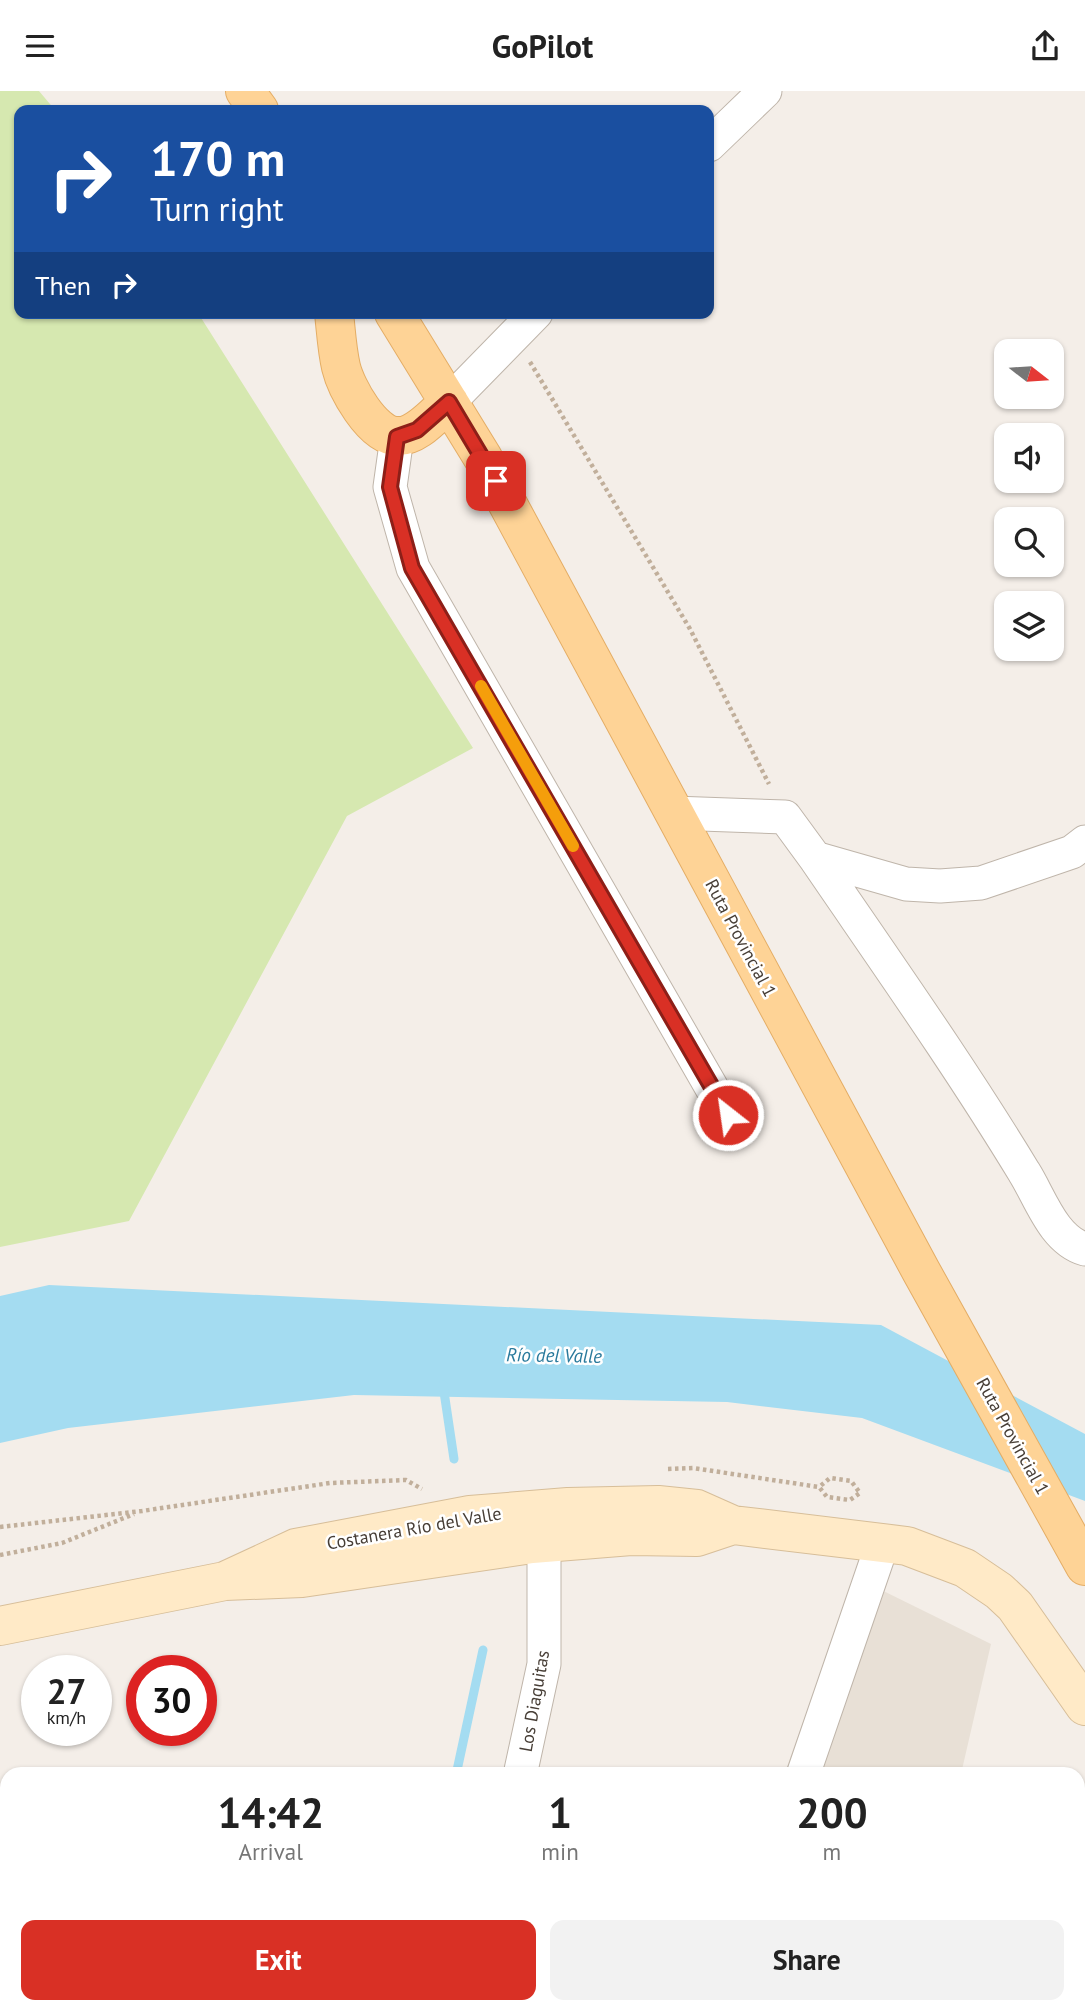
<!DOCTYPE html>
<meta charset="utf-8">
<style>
:root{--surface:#fff;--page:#f2f2f2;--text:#222;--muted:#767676;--accent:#d93025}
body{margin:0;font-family:"PT Sans",sans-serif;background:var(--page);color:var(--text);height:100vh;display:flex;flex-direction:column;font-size:26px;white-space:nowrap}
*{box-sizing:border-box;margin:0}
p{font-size:23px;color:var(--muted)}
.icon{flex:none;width:38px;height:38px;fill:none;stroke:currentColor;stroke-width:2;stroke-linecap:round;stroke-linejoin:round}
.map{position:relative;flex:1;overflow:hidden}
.sheet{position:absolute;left:0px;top:1676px;width:1085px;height:247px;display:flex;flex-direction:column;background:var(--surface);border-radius:21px 21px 0 0;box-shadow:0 2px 5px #0004}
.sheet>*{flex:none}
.banner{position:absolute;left:14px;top:14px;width:700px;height:214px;border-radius:14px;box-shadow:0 2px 5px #0004;background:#1a4fa0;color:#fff;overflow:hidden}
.needle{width:46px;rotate:107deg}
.tools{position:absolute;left:994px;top:248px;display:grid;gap:14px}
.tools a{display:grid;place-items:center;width:70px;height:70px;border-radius:14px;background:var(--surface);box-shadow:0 2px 5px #0004;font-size:35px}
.speed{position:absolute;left:21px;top:1564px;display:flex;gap:14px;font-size:35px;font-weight:700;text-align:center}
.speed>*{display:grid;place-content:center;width:91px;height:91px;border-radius:50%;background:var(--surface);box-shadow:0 2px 5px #0004;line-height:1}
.speed small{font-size:18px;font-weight:400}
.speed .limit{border:10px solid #d22;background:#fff;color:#111}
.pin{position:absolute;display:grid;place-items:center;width:60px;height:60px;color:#fff;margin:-30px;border-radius:14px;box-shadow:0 4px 10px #0006}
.me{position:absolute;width:77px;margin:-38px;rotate:330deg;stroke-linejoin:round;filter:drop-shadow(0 0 5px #0008)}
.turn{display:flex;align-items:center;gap:24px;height:147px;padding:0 21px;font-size:32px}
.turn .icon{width:91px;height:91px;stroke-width:2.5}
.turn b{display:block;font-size:49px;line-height:60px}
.then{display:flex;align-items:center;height:66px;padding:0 21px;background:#0003;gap:14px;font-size:26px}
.eta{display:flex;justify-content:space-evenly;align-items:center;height:119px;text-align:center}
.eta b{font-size:42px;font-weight:600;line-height:49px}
.primary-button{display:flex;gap:14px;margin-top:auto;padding:14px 21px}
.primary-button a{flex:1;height:80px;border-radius:14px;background:var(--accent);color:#fff;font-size:28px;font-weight:600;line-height:80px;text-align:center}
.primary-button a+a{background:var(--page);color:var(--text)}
header{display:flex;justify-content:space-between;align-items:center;height:91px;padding:0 21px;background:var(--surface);font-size:32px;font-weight:600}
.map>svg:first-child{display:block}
.residential{fill:#e8e0d6}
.green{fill:#d6e8b0}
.water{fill:#a4dcf1}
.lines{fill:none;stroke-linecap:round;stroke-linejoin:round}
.stream{stroke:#a4dcf1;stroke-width:9}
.street-casing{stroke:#bfb5aa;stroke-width:35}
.secondary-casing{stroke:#d7be99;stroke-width:40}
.primary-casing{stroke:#e4ad65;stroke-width:40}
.path{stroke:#c1af9b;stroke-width:4.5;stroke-dasharray:3.5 3.5;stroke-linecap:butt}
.street{stroke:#fff;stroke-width:33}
.secondary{stroke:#ffeac7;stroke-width:38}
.primary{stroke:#fed396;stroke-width:38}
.route-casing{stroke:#8d1f18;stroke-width:18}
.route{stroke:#d93025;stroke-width:12}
.slow{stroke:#f59e0b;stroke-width:12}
.labels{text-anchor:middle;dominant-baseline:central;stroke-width:5;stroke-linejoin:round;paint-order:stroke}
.street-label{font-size:18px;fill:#473e36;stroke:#fff}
.water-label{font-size:19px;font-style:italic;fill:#2a7a9c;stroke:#fff}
</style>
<header><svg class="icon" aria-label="menu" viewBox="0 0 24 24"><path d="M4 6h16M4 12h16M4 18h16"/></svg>GoPilot<svg class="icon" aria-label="share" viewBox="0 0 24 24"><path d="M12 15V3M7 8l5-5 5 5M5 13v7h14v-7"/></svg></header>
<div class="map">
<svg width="1085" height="1923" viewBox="0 0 1085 1923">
<rect width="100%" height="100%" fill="#f4eee8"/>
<!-- residential -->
<path class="residential" d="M855,1486l136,67 -30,130 -177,1z
M493,1916h416l-2,7h-416z"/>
<!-- green -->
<path class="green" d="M0,0h39l16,19h-36v203h179l275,435 -126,68 -218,405 -129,26z"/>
<!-- water -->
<path class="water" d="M49,1194l832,40 204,109v67l-223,-83 -135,-16 -373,-7 -286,33 -68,15v-147z"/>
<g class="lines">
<!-- stream -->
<path class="stream" d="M443,1294l11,74
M456,1684l27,-125
M404,1923l1,-7"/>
<!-- street casing -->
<g class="street-casing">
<path id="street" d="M709,54l56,-54
M449,311l87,-89
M397,346l-7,50 23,81 315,548
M673,722l112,4 30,41 91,26 34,2 41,-3 91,-31 13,-10
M815,767c71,104 144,207 209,314 16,25 29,68 61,77
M520,1684l24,-111v-121
M803,1684l80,-233
M1078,1885l7,-18
M469,1923l1,-7
M720,1923l2,-7
M1064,1923l2,-7"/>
</g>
<!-- secondary casing -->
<g class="secondary-casing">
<path id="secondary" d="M225,1490l71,-33 174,-33 98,-8 90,-2 39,4 36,16 174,21 58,22 34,23 16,15 70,100
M0,1535l225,-45 77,-3 230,-34 99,-8 66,1 36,-12"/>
</g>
<!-- primary casing -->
<g class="primary-casing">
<path id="primary" d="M245,0l14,19
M334,222c2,18 3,37 7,54 5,21 31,68 55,69 20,2 39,-22 53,-34
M394,222l89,145 438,813 164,295"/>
</g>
<!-- path -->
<path class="path" d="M530,271l160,267 79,155
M668,1378l25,-1 126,19 8,10 23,3 10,-7 -9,-12 -21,-3 -11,9
M0,1436l142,-16 188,-28 76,-3 16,9
M0,1464l62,-12 72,-29"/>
<!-- street -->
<use href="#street" class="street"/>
<!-- secondary -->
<use href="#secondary" class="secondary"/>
<!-- primary -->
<use href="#primary" class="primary"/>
</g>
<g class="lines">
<!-- route casing -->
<g class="route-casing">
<path id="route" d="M496,390l-47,-79 -32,28 -20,7 -7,50 22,81 316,547"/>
</g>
<!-- route -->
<use href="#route" class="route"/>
<!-- slow -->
<path class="slow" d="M481,595l92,160"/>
</g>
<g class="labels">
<!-- street labels -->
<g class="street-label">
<text transform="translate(741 847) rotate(62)">Ruta Provincial 1</text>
<text transform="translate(1013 1345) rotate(61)">Ruta Provincial 1</text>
<text transform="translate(414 1437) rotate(-10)">Costanera Río del Valle</text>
<text transform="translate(534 1610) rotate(-80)">Los Diaguitas</text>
</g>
<!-- water labels -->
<g class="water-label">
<text transform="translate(554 1264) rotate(1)">Río del Valle</text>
</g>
</g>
</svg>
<div class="tools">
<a><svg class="needle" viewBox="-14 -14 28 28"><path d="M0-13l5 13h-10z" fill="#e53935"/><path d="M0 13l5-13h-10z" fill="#767676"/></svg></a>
<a><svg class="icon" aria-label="sound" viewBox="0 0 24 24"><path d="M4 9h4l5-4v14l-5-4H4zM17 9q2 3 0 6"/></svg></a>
<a><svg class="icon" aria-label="search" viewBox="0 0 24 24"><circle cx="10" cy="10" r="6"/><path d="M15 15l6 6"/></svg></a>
<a><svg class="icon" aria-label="layers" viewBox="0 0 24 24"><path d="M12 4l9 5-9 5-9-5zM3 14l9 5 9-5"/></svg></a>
</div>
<div class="speed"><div>27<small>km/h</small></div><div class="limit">30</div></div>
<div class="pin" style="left:496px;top:390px;background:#d93025"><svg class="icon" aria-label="arrive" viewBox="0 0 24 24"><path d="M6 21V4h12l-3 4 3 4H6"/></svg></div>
<svg class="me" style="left:728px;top:1024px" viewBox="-20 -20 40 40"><circle r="17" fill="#d93025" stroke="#fff" stroke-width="3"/><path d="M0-11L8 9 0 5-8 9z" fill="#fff"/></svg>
<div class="banner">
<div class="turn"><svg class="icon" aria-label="right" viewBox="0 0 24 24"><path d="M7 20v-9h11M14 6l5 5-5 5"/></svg><div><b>170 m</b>Turn right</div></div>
<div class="then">Then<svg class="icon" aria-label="right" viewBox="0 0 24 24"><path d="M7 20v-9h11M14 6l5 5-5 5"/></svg></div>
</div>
<section class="sheet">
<div class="eta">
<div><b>14:42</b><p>Arrival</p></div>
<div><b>1</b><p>min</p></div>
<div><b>200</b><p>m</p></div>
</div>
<div class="primary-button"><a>Exit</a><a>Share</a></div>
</section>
</div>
